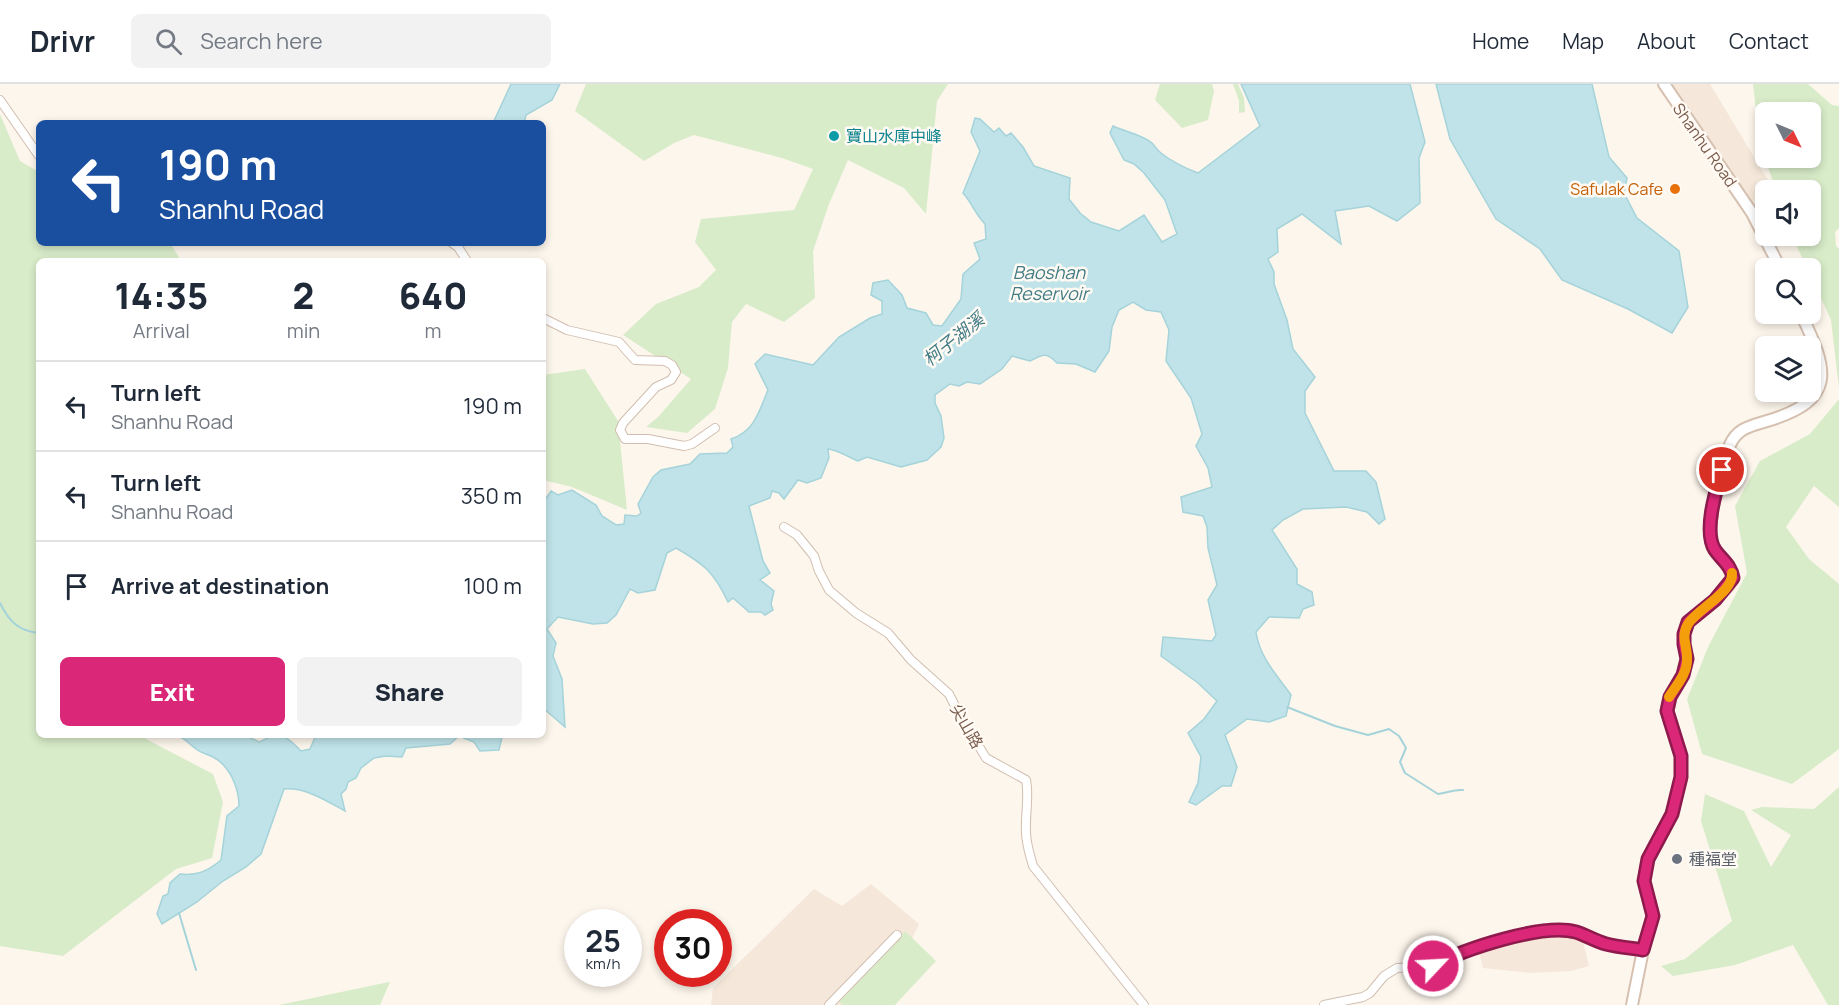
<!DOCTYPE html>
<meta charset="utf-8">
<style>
:root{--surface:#fff;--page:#f2f2f3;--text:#1f2937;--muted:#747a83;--line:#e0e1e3;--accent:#db2777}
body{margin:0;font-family:Manrope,"Noto Sans TC",sans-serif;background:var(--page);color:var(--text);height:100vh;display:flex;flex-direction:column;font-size:22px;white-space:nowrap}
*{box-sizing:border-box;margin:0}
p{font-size:20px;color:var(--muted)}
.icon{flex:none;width:33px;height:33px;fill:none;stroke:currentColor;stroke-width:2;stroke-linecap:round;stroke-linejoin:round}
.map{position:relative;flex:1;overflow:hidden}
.details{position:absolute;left:36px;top:174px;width:510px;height:480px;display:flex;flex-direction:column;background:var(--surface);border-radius:9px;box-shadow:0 3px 9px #0003}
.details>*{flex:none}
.guide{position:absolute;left:36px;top:36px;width:510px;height:126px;border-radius:9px;box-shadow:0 3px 9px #0003;background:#1a4fa0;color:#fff;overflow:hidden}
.needle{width:39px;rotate:133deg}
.controls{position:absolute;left:1755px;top:18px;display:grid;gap:12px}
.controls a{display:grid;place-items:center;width:66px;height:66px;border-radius:9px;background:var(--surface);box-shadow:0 3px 9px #0003;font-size:30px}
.speed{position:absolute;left:564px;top:825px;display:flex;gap:12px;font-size:30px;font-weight:700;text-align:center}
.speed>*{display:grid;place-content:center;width:78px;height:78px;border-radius:50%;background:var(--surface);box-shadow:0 3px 9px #0003;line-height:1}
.speed small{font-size:15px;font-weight:400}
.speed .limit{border:9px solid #d22;background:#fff;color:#111}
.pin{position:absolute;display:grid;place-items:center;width:51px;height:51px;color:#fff;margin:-26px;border:3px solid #fff;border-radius:50%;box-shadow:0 2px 6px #0007}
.me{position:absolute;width:66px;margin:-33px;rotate:65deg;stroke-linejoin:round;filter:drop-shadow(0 0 4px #0008)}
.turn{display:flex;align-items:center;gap:21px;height:126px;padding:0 24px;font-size:27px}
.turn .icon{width:78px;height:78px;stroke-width:2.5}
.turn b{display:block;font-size:42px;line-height:51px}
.eta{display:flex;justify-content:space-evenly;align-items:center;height:102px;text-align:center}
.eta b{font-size:36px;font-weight:800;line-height:42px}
.cta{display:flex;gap:12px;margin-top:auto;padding:12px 24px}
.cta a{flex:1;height:69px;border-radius:9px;background:var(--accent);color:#fff;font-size:24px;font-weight:800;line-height:69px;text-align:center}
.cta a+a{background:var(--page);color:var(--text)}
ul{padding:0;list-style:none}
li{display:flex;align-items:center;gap:18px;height:90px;padding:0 24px;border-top:2px solid var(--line)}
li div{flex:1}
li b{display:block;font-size:22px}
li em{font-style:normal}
header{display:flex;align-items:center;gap:36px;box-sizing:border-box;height:84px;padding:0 30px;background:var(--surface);border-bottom:2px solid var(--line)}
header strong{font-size:28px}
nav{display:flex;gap:33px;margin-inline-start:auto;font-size:21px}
.search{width:420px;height:54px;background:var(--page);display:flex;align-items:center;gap:15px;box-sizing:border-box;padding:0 21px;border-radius:9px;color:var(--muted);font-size:22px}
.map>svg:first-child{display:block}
.residential{fill:#f5e8da}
.green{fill:#d8ecc9;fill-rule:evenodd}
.water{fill:#bfe3e8;stroke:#a5d3da;stroke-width:1.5}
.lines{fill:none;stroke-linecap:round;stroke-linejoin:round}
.stream{stroke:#a5d3da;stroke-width:2}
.street-casing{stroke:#d1beb0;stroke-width:10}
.secondary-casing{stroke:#d6c0b0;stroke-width:14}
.street{stroke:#fff;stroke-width:8}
.secondary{stroke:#fff;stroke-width:10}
.route-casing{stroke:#8e194d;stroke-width:15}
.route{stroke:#db2777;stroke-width:10}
.slow{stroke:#f59e0b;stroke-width:10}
.culture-dot{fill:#0f9aa8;stroke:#fffaf3;stroke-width:2}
.food-dot{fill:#e8710a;stroke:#fffaf3;stroke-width:2}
.worship-dot{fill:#6b7280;stroke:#fffaf3;stroke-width:2}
.labels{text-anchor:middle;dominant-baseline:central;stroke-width:5;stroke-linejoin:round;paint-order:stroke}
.culture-label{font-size:16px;fill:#0d838f;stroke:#fffaf3;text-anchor:start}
.street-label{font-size:16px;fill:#7a5c4d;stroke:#fffaf3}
.food-label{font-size:16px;fill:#c56008;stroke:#fffaf3;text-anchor:end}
.worship-label{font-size:16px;fill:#5b616d;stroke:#fffaf3;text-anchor:start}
.water-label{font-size:18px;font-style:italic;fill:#437c86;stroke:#fffaf3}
</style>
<header>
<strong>Drivr</strong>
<div class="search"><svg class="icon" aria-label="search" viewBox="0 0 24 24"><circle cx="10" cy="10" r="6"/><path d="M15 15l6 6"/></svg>Search here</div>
<nav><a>Home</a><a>Map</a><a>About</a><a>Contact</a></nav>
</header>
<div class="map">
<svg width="1839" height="921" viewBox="0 0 1839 921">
<rect width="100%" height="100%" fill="#fdf6ec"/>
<!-- residential -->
<path class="residential" d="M1669,0h41l64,106h-8l-1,15 -8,11z
M871,800l48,40 -20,41 -48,40h-140l2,-17 101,-99 28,17z
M1547,849l35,5 7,28 -18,5 -41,2 -47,-5 -5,-20z"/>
<!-- green -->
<path class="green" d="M586,0h362l-11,17 -11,113 -22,-26 -56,-28 -19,44 -16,47 2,47 -31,24 -38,-18 -14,18 -4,46 -13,41 -28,24 -41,-6 13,-11 32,-37 -68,-44 33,-31 43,-17 17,-17 -21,-28 6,-23 93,-9 19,-41 -31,-11 -88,-23 -20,8 -30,18 -69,-50z
M1160,0h52l2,7 -6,29 -26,8 -27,-28z
M1233,0h5l6,14 1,14 -6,1v-12z
M1753,0h55l24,21 7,1v122l-4,4 1,14 3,3v139l-8,-68 -20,-44 -1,-8h-3l-15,-32h18v-46h-34l-16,-46zM1810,28v46h-44v-46z
M0,30l20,47 19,11v71h131l10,16 12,2h-153v474h105l2,4 67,35 10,28 -11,56 -36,11 -113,87 -63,-10z
M585,285l33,52 9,89 -55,-23 -29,-7v-105z
M1839,315v108l-25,-21 -28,41 23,32 30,25v165l-47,35 -90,-30 -15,-55 22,-54 38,-72 -12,-67 25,-45 50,-27z
M1839,703v218h-11l-35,-60 -58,20 -62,11 -12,-10 24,-7 47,-38 -31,-100 4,-27 39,17 27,56 20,-32 -40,-25 11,-3 52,2z
M905,847l31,30 -41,44h-52l-4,-3z
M390,898l-10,23h-101l110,-23z"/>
<!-- water -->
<path class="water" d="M511,0h49l-8,16 -26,15 -2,8h-31z
M1241,0h169l15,58 -6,16 1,45 -23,18 -28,-15 -34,5 6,33 -39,-30 -25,15 1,23 -10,7 6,13v12l13,36 6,29 22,28 -10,14v22l29,58h32l10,11 9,37 -6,5 -12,-12 -21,-5 -43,2 -20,11 -11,10 25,39v15l15,8 2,13 -11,4 -4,9 -30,-1 -13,15c4,26 20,42 35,63l-5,21 -17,6 -22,-3 -22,16 12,32 -6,19h-9l-26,19 -7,-3 9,-19 3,-26 -13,-24 16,-14 13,-18 -19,-18 -37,-27 2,-19 49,4 4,-6 -8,-35 9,-15 -9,-37 -1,-21 -4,-11 -20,-4 -2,-15 31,-10 -4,-19 -12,-22 6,-12 -11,-36 -25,-37 3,-31 -8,-18 -15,-2 -13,-8 -14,8 -7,17 -3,24 -14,21 -19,-8 -19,-1c-11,-12 -15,-8 -27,-2l-18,-5 -10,13 -22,15 -13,-2 -8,4 -9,-2 -15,11v8l6,13 3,22 -3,9 -14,13 -26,7 -34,-10 -9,4c-11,-4 -19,-11 -30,-12l1,9 -8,20 -14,5 -9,-3 -14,19 -5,-6 -7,-2 -2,7 -21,8 14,55 7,12 -10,7 14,11 -3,13 2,6 -8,5 -4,-3h-12l-16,-14 -5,4c-14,-30 -24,-38 -52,-54l-9,5 -12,37 -17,3 -8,-4 -14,26 -9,8 -14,1 -35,-7 -11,12 9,14 -3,13 9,23 3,48 -22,-19v-205l8,-12 7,4 14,-5 24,15 6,11 14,9 8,-1 1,-9 12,1 4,-3 -3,-9 15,-27 8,-7 29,-6 10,-10 27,-1 6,-6 -2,-8c24,-8 28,-28 37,-49l-13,-26 10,-10 48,11 26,-28 31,-19 12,-4v-13l-11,-6 2,-12 15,-3 14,15 5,13 19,5 7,12 9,1 19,-27 2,-25 17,-15 -6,-16 12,-4 -1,-15c-10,-10 -13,-21 -22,-31l17,-42 -9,-19 4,-14 5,1 14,13 5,-4 7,8 5,-3 12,14 11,19 36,12 -1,21 11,14 11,9 28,9 25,-16 18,27 15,-8 -12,-34 -21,-27 -10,-9 -10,-4 -14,-27 3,-7c13,6 28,8 39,17 3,3 5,7 9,10 11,9 24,15 37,20l62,-47z
M1436,0h156l17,73 18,21 -3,15 13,25 42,33 9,56 -16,26 -44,-24 -66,-29 -22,-31 -44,-30 -46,-80z
M171,651h74l14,7c5,-2 13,-7 18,-7 9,0 18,10 24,16l9,-2 6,-14h188l-2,2 -3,13 -19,1 -6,-9 -15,-6 -9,8 -44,4 -4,9 -16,-1 -12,2 -13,10 -5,10 -8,4 -2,7 -5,5 4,17c-18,-10 -40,-24 -61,-22l-23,65 -15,13 -23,14 -26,21 -35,22 -5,-10 6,-18 5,-2 2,-11 10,-9c17,2 28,-3 41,-14l6,-44 12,-10c0,-18 -9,-40 -26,-49 -6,-3 -12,-4 -17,-8 -12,-9 -9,-11 -25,-14z"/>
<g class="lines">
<!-- stream -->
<path class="stream" d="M0,519c9,18 18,28 39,30
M1287,623l48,19 33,9 21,-6 10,7 7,12 -6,14 5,11 33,21c9,-1 16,-5 25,-4
M179,829l17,57"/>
<!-- street casing -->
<g class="street-casing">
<path id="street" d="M0,16l39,56
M452,159l6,4 9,14
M543,234l24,12 52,12 16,18 30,1 7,4 4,7 -5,8 -15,7 -33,36 -3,7 5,9h23l36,7 8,-2 23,-16
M784,443l13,8 17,21 5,15 10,19 27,23 32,20 23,27 38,34 9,18 28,46 40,22c3,15 0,29 0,44 -1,15 3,28 7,42l111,139
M829,921l68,-70
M1324,921l39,-8 7,-4 14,-17 13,-8 36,-2 29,-14 30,-10 60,-12 23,2 30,12 38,6"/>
</g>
<!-- secondary casing -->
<g class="secondary-casing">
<path id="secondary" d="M1664,0l88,129 28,55
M1632,921l11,-55 10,-34 -9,-35 4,-22 24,-45 9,-37v-21l-14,-45 3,-14 13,-22 4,-16 -3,-15v-10l4,-12 27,-22 13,-14 5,-8c-2,-14 -14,-19 -20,-30 -9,-19 8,-84 17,-103 7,-17 21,-19 37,-24 71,-21 61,-51 34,-107"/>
</g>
<!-- street -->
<use href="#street" class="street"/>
<!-- secondary -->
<use href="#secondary" class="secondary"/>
</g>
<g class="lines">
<!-- route casing -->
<g class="route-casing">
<path id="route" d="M1433,882c31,-17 109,-43 143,-34 10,3 19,9 30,12 12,3 25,4 37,6l10,-34 -9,-35 4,-22 24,-45 9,-37v-21l-14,-45 3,-14 13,-22 4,-16 -3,-15v-10l4,-12 27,-22 18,-22c-2,-13 -11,-18 -18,-28 -12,-18 1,-60 7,-80"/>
</g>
<!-- route -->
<use href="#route" class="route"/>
<!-- slow -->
<path class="slow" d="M1669,613c7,-11 18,-23 18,-37 1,-13 -7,-23 1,-36 8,-14 46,-32 44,-51"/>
</g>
<!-- markers -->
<circle class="culture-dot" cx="834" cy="52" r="6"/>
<circle class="food-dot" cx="1675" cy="105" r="6"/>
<circle class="worship-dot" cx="1677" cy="775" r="6"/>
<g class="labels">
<!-- culture labels -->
<g class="culture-label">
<text x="846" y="52">寶山水庫中峰</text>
</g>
<!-- street labels -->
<g class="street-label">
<text transform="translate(1705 61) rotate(55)">Shanhu Road</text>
<text transform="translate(967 642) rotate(60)">尖山路</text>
</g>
<!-- food labels -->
<g class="food-label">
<text x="1663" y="105">Safulak Cafe</text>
</g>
<!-- worship labels -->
<g class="worship-label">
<text x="1689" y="775">種福堂</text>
</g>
<!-- water labels -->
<g class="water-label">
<text x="1049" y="188">Baoshan<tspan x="1049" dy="21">Reservoir</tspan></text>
<text transform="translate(953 255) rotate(-39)">柯子湖溪</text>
</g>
</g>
</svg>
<div class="controls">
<a><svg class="needle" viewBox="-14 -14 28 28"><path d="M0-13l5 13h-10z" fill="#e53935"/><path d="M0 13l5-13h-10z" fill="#747a83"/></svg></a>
<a><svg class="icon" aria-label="sound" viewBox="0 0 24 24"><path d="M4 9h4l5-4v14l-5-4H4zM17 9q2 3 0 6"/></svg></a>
<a><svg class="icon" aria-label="search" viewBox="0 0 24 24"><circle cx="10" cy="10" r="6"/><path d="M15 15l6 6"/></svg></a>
<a><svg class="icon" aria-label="layers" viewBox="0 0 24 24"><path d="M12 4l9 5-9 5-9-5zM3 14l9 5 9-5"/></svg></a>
</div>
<div class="speed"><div>25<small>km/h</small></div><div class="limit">30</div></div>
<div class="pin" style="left:1722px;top:386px;background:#d93025"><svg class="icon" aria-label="arrive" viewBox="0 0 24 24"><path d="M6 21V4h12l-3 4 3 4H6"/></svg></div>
<svg class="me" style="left:1433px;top:882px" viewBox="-20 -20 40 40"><circle r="17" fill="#db2777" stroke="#fff" stroke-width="3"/><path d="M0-11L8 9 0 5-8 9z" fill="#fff"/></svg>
<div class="guide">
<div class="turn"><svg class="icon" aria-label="left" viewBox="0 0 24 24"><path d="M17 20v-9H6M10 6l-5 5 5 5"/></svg><div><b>190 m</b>Shanhu Road</div></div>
</div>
<section class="details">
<div class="eta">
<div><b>14:35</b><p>Arrival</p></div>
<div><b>2</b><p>min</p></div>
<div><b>640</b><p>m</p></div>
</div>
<ul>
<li><svg class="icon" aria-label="left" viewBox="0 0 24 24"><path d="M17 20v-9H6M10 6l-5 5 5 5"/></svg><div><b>Turn left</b><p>Shanhu Road</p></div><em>190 m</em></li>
<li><svg class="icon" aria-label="left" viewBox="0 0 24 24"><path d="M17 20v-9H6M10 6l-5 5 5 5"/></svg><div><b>Turn left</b><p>Shanhu Road</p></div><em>350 m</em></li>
<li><svg class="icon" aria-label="arrive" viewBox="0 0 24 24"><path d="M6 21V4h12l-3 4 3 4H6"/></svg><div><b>Arrive at destination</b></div><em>100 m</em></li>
</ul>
<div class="cta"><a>Exit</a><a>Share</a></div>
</section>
</div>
